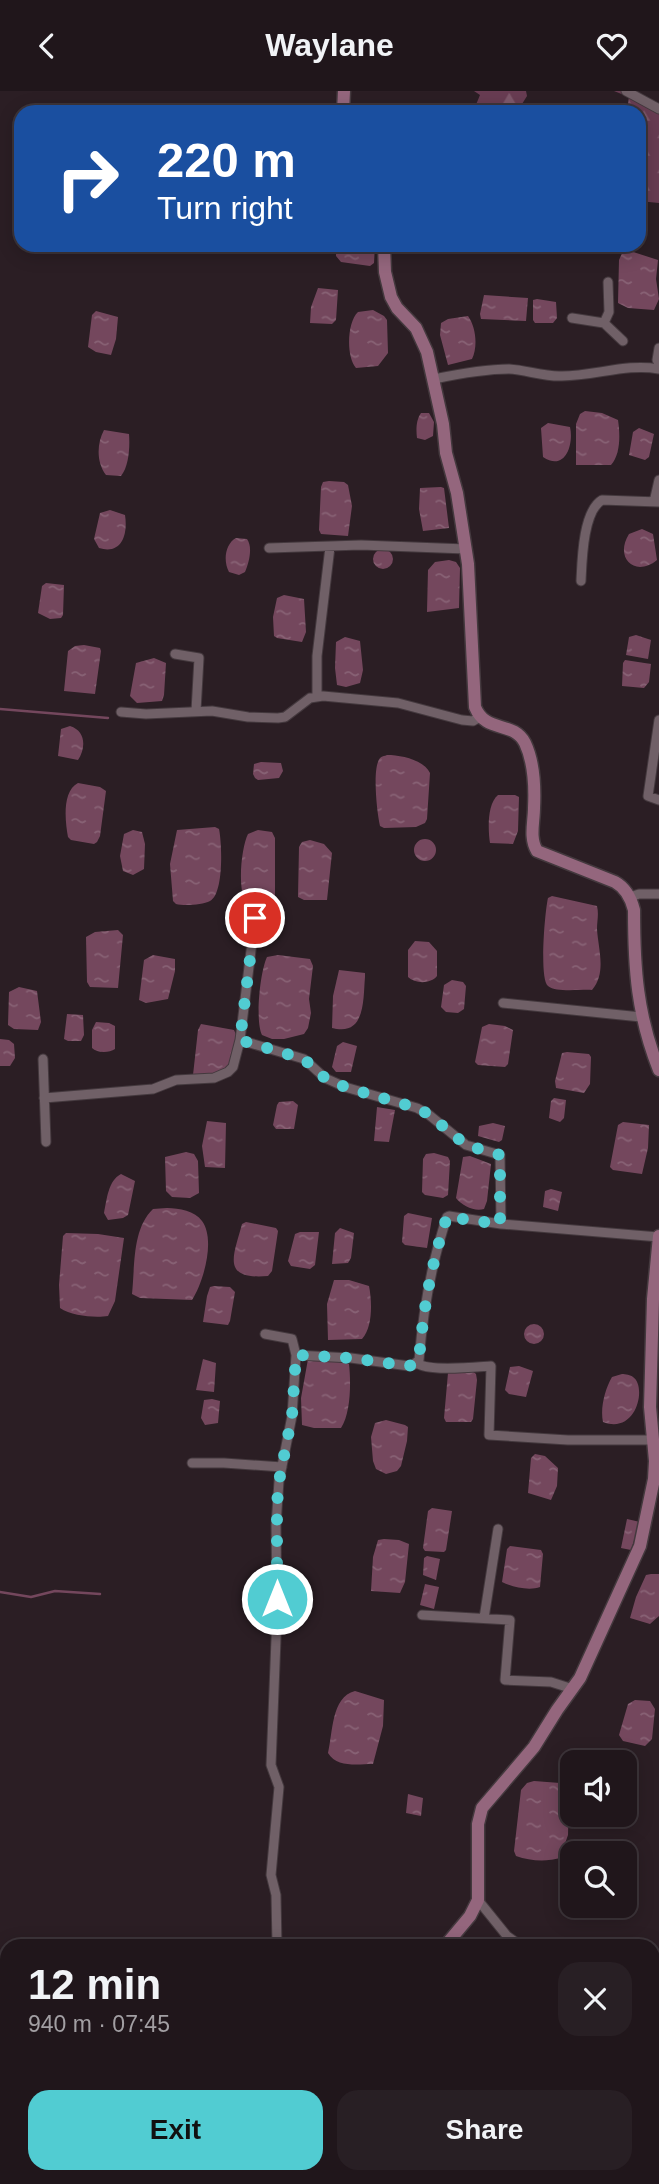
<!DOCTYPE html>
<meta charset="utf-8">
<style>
:root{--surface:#20161b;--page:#281f24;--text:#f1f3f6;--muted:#a29fa3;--line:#3d353a;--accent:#51ccd2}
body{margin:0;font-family:Arial,sans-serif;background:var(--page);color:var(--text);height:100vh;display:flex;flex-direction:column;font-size:26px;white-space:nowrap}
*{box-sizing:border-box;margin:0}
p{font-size:23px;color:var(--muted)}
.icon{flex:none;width:38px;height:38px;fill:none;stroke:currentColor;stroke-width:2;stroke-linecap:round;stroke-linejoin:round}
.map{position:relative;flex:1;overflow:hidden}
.details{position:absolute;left:0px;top:1848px;width:660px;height:245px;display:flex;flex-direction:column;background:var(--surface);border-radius:21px 21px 0 0;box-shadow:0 4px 18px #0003,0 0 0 2px var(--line)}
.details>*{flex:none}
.banner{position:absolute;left:14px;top:14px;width:632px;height:147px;border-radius:21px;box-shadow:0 4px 18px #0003,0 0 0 2px var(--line);background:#1a4fa0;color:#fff;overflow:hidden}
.tools{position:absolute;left:560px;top:1659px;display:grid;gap:14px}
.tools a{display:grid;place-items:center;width:77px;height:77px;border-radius:14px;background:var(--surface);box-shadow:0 4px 18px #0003,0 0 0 2px var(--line);font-size:35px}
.pin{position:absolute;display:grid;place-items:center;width:60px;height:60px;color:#fff;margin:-30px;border:4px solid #fff;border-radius:50%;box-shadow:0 2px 7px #0007}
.me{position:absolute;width:77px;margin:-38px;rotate:0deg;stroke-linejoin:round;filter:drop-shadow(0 0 5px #0008)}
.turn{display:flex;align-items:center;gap:24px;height:147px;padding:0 28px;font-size:32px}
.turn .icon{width:91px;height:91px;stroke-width:2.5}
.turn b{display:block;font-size:49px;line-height:60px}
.round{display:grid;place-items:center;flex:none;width:74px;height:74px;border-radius:21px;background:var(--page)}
.headline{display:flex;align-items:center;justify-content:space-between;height:119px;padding:0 28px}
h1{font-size:42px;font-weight:700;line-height:52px}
.cta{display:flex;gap:14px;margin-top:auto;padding:14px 28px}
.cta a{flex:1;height:80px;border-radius:21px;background:var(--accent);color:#111;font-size:28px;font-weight:700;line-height:80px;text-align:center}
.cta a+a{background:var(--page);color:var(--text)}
header{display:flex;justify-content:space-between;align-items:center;height:91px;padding:0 28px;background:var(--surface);font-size:32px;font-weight:700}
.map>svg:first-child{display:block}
.forest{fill:url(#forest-firs)}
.water{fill:url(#water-ripples)}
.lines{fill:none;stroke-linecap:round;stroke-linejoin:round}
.stream{stroke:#74475d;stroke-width:2.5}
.street-casing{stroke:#44393e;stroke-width:11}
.secondary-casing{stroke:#44393e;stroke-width:15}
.primary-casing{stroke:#44393e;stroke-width:17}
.street{stroke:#706067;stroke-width:9}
.secondary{stroke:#94667d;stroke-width:12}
.primary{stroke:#b76b93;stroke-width:14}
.route{stroke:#51ccd2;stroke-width:12;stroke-dasharray:0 21.6}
</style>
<header><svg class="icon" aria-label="back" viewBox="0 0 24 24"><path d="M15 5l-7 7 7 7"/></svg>Waylane<svg class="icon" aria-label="heart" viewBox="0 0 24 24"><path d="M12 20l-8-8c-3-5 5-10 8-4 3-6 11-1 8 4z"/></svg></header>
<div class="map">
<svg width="659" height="2093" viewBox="0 0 659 2093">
<defs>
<pattern id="forest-firs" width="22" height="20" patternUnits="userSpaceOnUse" patternTransform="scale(1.75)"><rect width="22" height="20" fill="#683c52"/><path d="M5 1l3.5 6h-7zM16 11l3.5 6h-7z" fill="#7e586b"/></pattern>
<pattern id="water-ripples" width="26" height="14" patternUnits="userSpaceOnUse" patternTransform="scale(1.75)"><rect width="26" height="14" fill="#74475d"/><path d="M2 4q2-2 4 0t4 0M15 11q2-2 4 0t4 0" fill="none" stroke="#886275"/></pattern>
</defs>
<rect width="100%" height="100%" fill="#2b1e24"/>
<!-- forest -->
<path class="forest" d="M474,0h52l1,5 -10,16h-44l7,-17z
M614,0h18l27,15v97l-20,-2v-89h-20l3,-6 6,-2 1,-7z"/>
<!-- water -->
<path class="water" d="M336,154h39l-1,18 -4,3 -29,-4 -5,-6z
M624,158l34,11 -2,19 3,20 -5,11 -26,-2 -10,-5 1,-43z
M318,197l20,2 -2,30 -4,4 -22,-1 1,-16z
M484,204l44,3 -2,23 -45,-2 -1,-5z
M537,208l19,3 1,16 -4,5h-18l-2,-3v-20z
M373,219l11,6 3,4 1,33 -10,13 -22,2c-10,-11 -9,-46 2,-56z
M96,220l22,6 -2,22 -5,16 -15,-3 -8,-5 4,-32z
M468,225c8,11 10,31 4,43l-24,6 -8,-30 1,-12 7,-4z
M585,320l17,2 16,7c2,13 3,34 -7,45h-35v-41l4,-10z
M421,322h8l5,9 -1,14 -8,4 -8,-2c-1,-8 -1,-18 4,-25z
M548,332l22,4c4,18 -5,45 -27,30l-2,-29z
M639,337l15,6 -5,23 -4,3 -16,-5 4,-23z
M104,339l25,4c1,13 0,32 -8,42l-15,-1c-10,-13 -9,-32 -2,-45z
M329,390l15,1 4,3 4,21 -4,30 -27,-2 -2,-4 2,-43 2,-5z
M441,396l3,1 5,40 -26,3 -4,-22 1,-21z
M110,419l15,5c3,19 -3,40 -26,33l-5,-9 6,-26z
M642,438l11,5 4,26c-22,18 -43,-2 -28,-26z
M236,447l11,1c6,8 2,24 -2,33l-6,3 -10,-3c-6,-11 -4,-28 7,-34z
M373 468a10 10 0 1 1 20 0a10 10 0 1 1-20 0Z
M449,469l7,2 4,6 -1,40 -32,4 1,-42 7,-8z
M46,492l18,2 -1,30 -2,3 -11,1 -12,-6 4,-27z
M284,504l20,4 2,33 -4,10 -25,-4 -3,-2 -1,-19 4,-19z
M636,544l15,5 -3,19 -22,-4 3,-18z
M345,546l15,4 3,29 -3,13 -14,4 -9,-2 -2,-17 1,-26z
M84,554l16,3 1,3 -6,43 -31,-3 4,-40 7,-5z
M154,567l12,5 -2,32 -2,6 -25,2 -7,-7 6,-33z
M625,569l26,4 -2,18 -5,6 -22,-2 1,-23z
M70,635c16,5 16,22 8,34l-20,-4 3,-27z
M387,664c14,0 37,5 43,18l-3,46 -2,4 -9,4 -32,1 -4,-2c-3,-13 -7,-51 -2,-64 2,-6 4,-5 9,-7z
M261,671l20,1 2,8 -4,7 -21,2 -3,-2 -2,-4 1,-10z
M78,692l22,4 6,4 -6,45 -3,6 -3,2 -23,-4 -3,-3c-3,-16 -6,-46 10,-54z
M498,704h17l4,2 -1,34 -5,13 -23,-1c-2,-13 -3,-39 8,-48z
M215,736l4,2c3,14 5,65 -9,72 -8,4 -26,5 -34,3l-3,-3 -3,-37 7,-34z
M133,739l9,2 3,12 -1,25 -11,6 -10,-4 -3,-15 4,-22z
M258,739l14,2 3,6v65l-2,6 -9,1 -15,-3c-13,-11 -8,-59 -1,-73z
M414 759a11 11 0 1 1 22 0a11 11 0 1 1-22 0Z
M310,749l14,4 8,9 -5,47h-23l-6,-3 1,-50 3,-5z
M552,805l45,10c2,8 0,15 0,23 1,19 10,44 -5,61 -11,-1 -35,3 -44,-4 -9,-7 -3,-76 0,-88z
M118,839l5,5 -5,53 -28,-1 -3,-5 -1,-45 9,-5z
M415,850l14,1 8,9v25c-6,8 -22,8 -29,1v-27z
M153,864l22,4v12l-7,28 -22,4 -7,-3 5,-40z
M278,864l32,4 3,7 -4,33 2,14 -3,15 -4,6 -20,5h-12l-10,-4c-7,-14 -2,-63 5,-78z
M339,879l26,3v4c-2,22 1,60 -33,51l1,-32z
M452,889l11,2 3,4 -2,23 -6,4 -12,-1 -5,-5 3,-22z
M19,896l18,4 4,31 -3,8 -24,-1 -6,-4 1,-33z
M67,923l16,1 1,20 -3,6h-13l-4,-2z
M96,931l13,1 6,3v23c-6,4 -18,4 -23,-1v-18z
M201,933l33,6 4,9 -9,27 -17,9h-19l5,-45z
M489,933l16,2 8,4 -5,34 -3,3 -27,-2 -3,-3 7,-35z
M0,948l9,1 5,4 1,14 -5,8h-10z
M343,951l14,4 -6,26h-15l-4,-5 5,-21z
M567,961l22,2 2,3 -1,27 -6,9 -28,-5 -1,-7 7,-28z
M554,1007l12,2 -2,18 -4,4 -11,-4 2,-17z
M293,1010l5,4 -4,24h-18l-3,-4 4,-20 2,-3z
M377,1016l18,3 -6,32 -15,-1z
M207,1030l19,2 -1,45 -20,-1 -3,-21z
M623,1031l26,3 -1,23 -6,26 -29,-4 -3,-3 8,-42z
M493,1032l12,3 -3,14 -3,2 -21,-6 1,-10z
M186,1061l8,2 4,7 1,32 -9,5 -18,-1 -6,-6 -1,-34z
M434,1062l14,4 2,4 -2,34 -5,3 -18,-3 -3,-3 1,-33 3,-5z
M470,1065l21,8 -4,37 -3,8c-9,3 -22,-3 -28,-11l7,-41z
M121,1083l14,7 -7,34 -5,3 -15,2 -4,-7c3,-14 4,-32 17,-39z
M551,1098l11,3 -4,19 -15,-4 2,-16z
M167,1117c12,0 28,3 35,13 14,19 1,62 -10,79l-52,-2 -8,-4c3,-28 0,-65 21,-85z
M408,1122l24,5 -5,30 -22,-3 -3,-3 2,-26z
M246,1131l30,6 2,3 -6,40 -4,5c-48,4 -34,-21 -26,-52z
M340,1137l14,5 -3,25 -3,5 -16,1 3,-31z
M300,1141h19l-4,33 -5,4 -19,-3 -3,-5 7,-27z
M66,1142l32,1 26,4 -9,63 -7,15c-13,2 -36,0 -48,-8l-1,-23 4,-49z
M334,1189h15l20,6c3,15 4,41 -7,53l-34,1 -1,-36z
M214,1195l16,1 5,5 -5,29 -2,4 -25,-3 4,-26 3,-9z
M524 1243a10 10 0 1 1 20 0a10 10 0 1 1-20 0Z
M203,1268l13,4 -2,29 -18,-2z
M308,1268h15l26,5c2,18 2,49 -8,64h-27l-12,-3 -1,-27z
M519,1275l14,5 -7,26 -17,-3 -4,-4 5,-23z
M471,1279l5,4 1,6 -4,39 -2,3h-25l-2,-4 4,-45z
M622,1283c3,0 9,1 11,3 14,9 4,58 -30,45 -3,-14 2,-33 9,-45z
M212,1308l8,2 -2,22 -13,2 -4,-7 3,-18z
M386,1329l19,5 3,2 -1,14 -6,25 -4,5 -11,3 -10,-5 -3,-8 -2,-24 4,-14z
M535,1363l10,2 13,12 -1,18 -6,14 -23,-7 3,-35z
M432,1417l20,3 -6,39 -2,2 -19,-1 -2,-3 5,-37z
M627,1428l13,3 -9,28 -10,-2z
M384,1448l15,1 10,4 -4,38 -5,11 -29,-2 2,-34 5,-17z
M510,1455l31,4 2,4 -3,33c-11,4 -28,0 -38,-5l5,-33z
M427,1465l13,3 -4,21 -13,-5 1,-17z
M651,1483h8v42l-9,8 -20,-6 6,-21 10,-22z
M425,1493l14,3 -5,22 -14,-4z
M355,1600l29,9 -1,26 -10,38c-15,0 -36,4 -45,-11 5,-20 3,-56 27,-62z
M635,1609l15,1 5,8 -3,30 -7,7 -22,-5 -4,-6 9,-31z
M534,1690l26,2 9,10 -1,42 -8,23c-14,4 -30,3 -44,-2l-2,-5 7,-61 6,-7z
M408,1703l15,4 -2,18 -15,-3z"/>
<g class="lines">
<!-- stream -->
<path class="stream" d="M0,618l108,9
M0,1501l31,5 24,-6 45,3"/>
<!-- street casing -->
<g class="street-casing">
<path id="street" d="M626,0l33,18
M572,227l32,5 19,18
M604,232l5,-11 -1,-30
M659,257l-2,12 2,2
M434,288c24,-5 50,-10 75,-10 18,1 35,8 53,7 33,0 65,-13 97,-7
M654,411l5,-22
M269,457l92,-3 105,4
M581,490c1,-21 2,-70 21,-81l57,2
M175,563l24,4 -3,53
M317,605v-40l13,-109
M121,621l25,2 66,-3 36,6 30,1 7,-1 25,-19 13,-2 75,7 64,17 11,1 7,-4
M659,629l-11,76 11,4
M630,806l9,-3h20
M503,912l138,14
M240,949l64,19 21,19 20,9 72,21 11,6 38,31 34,10 1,69
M43,968l3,83
M44,1007l109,-9 23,-9 38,-2 14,-6 5,-5 7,-27 15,-122
M265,1243l27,5 4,16 -4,61 -13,65 -3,44 1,89 -6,151 8,22 -8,88 5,20 1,51
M296,1264l55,3 58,8 4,-1 6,-5c4,-49 12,-96 28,-143l2,-1 52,8 158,13
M417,1272c11,9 58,4 74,3l-2,69 79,5h85
M192,1372h32l58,4
M422,1524l88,5 -5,60 46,2 22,7
M484,1527l14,-89
M478,1809l29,36 14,10"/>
</g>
<!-- secondary casing -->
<g class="secondary-casing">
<path id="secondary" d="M343,21l1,-21
M384,154l1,27 6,25 6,11 19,20 11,24 16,72 3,29 11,40 11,71 7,143c11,27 38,13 50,36 9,19 10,45 9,65 0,14 -5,30 3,43l78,31c11,6 16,16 19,28 0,58 3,105 25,160
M445,1855l25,-30 8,-16v-76l4,-16 52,-61 23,-37 23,-32 60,-132 14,-67 1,-18 -5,-54 3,-108 6,-63
M413,2093v-7"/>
</g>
<!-- primary casing -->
<g class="primary-casing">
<path id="primary" d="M0,2051l7,-1
M653,2058h6"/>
</g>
<!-- street -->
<use href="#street" class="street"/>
<!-- secondary -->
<use href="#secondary" class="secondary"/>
<!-- primary -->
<use href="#primary" class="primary"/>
</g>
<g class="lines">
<!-- route -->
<path class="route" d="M255,827l-15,122 64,19 21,19 20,9 72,21 11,6 38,31 34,10v69l-53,-7c-16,47 -24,94 -28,143l-6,5 -5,1 -57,-8 -55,-3 -4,61 -13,65 -2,23v95"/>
</g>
</svg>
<div class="tools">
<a><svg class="icon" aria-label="sound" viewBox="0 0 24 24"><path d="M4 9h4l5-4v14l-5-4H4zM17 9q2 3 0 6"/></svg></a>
<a><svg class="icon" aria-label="search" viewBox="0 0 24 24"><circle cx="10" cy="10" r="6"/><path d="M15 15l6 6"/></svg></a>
</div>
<div class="pin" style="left:255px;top:827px;background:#d93025"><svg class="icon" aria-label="arrive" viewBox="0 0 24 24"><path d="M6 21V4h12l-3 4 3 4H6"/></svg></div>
<svg class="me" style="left:277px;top:1508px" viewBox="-20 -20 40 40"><circle r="17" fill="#51ccd2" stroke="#fff" stroke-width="3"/><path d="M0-11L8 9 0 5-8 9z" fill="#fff"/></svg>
<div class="banner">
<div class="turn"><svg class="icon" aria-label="right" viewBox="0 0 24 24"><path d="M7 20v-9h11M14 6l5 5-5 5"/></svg><div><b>220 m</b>Turn right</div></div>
</div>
<section class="details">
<div class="headline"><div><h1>12 min</h1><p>940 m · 07:45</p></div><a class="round"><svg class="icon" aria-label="close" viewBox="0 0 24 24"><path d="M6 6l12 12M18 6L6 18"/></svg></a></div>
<div class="cta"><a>Exit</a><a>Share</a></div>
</section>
</div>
